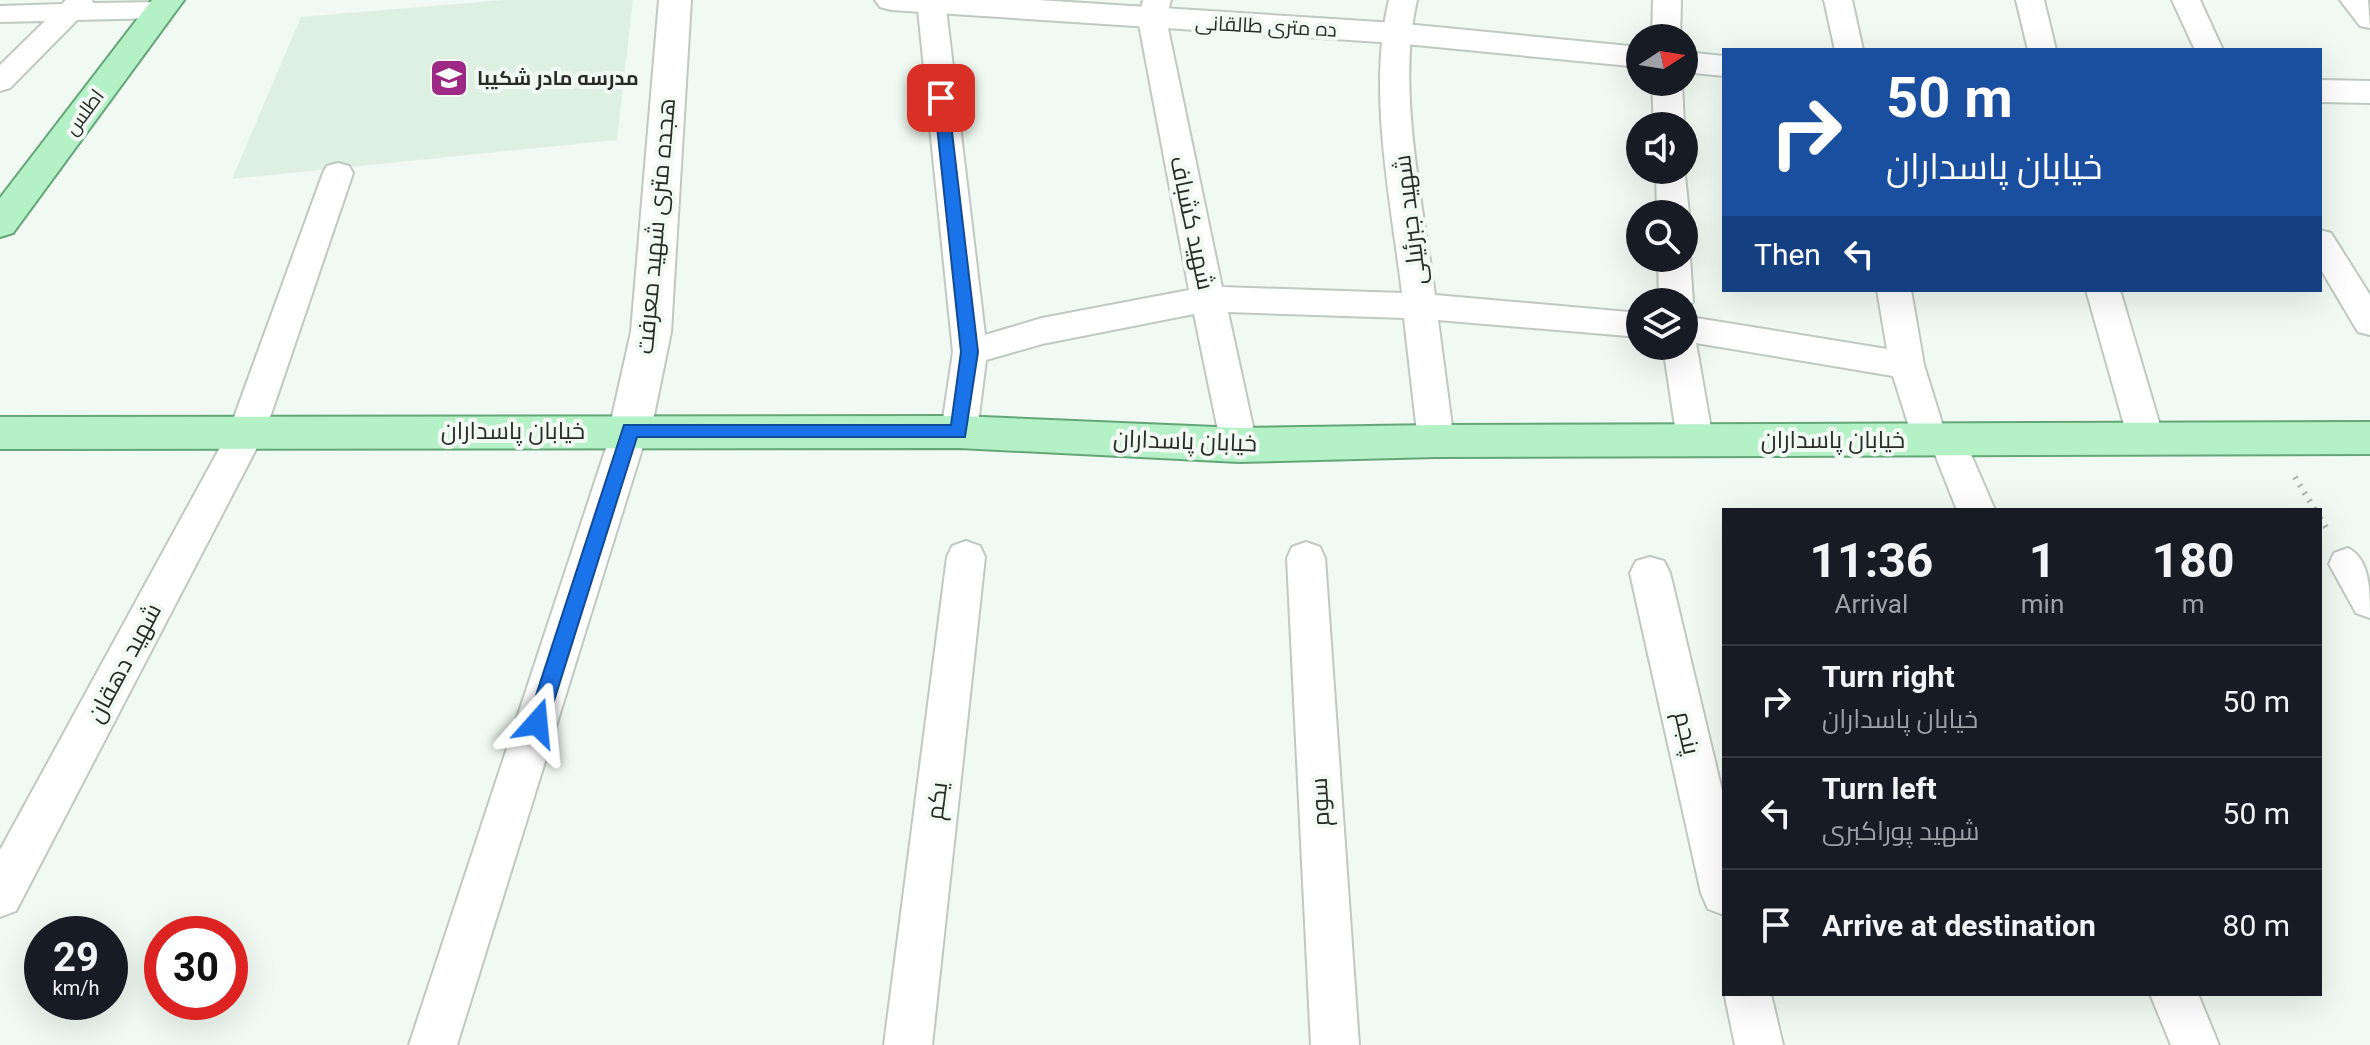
<!DOCTYPE html>
<meta charset="utf-8">
<style>
:root{--surface:#171b24;--page:#20242c;--text:#f1f3f6;--muted:#9ea1a6;--line:#363941}
body{margin:0;font-family:Roboto,Cairo,sans-serif;background:var(--page);color:var(--text);height:100vh;display:flex;flex-direction:column;font-size:30px;white-space:nowrap}
*{box-sizing:border-box;margin:0}
p{font-size:26px;color:var(--muted)}
.icon{flex:none;width:44px;height:44px;fill:none;stroke:currentColor;stroke-width:2;stroke-linecap:round;stroke-linejoin:round}
.map{position:relative;flex:1;overflow:hidden}
.side{position:absolute;left:1722px;top:508px;width:600px;height:488px;display:flex;flex-direction:column;background:var(--surface);border-radius:0px;box-shadow:0 8px 32px #0002}
.side>*{flex:none}
.top-card{position:absolute;left:1722px;top:48px;width:600px;height:244px;border-radius:0px;box-shadow:0 8px 32px #0002;background:#1a4fa0;color:#fff;overflow:hidden}
.needle{width:52px;rotate:78deg}
.tools{position:absolute;left:1626px;top:24px;display:grid;gap:16px}
.tools a{display:grid;place-items:center;width:72px;height:72px;border-radius:50%;background:var(--surface);box-shadow:0 8px 32px #0002;font-size:40px}
.speed{position:absolute;left:24px;top:916px;display:flex;gap:16px;font-size:40px;font-weight:700;text-align:center}
.speed>*{display:grid;place-content:center;width:104px;height:104px;border-radius:50%;background:var(--surface);box-shadow:0 8px 32px #0002;line-height:1}
.speed small{font-size:20px;font-weight:400}
.speed .limit{border:12px solid #d22;background:#fff;color:#111}
.pin{position:absolute;display:grid;place-items:center;width:68px;height:68px;color:#fff;margin:-34px;border-radius:16px;box-shadow:0 4px 12px #0006}
.me{position:absolute;width:88px;margin:-44px;rotate:18deg;stroke-linejoin:round;filter:drop-shadow(0 0 6px #0008)}
.turn{display:flex;align-items:center;gap:28px;height:168px;padding:0 32px;font-size:36px}
.turn .icon{width:104px;height:104px;stroke-width:2.5}
.turn b{display:block;font-size:56px;line-height:68px}
.then{display:flex;align-items:center;height:76px;padding:0 32px;background:#0003;gap:16px;font-size:30px}
.eta{display:flex;justify-content:space-evenly;align-items:center;height:136px;text-align:center}
.eta b{font-size:48px;font-weight:700;line-height:56px}
ul{padding:0;list-style:none}
li{display:flex;align-items:center;gap:24px;height:112px;padding:0 32px;border-top:2px solid var(--line)}
li div{flex:1}
li b{display:block;font-size:30px}
li em{font-style:normal}
.map>svg:first-child{display:block}
.built{fill:#def0e2}
.lines{fill:none;stroke-linecap:round;stroke-linejoin:round}
.street-casing{stroke:#bfc9c1;stroke-width:4}
.secondary-casing{stroke:#bfc9c1;stroke-width:4}
.primary-casing{stroke:#64a677;stroke-width:4}
.path{stroke:#a9b1ab;stroke-width:6;stroke-dasharray:2 7;stroke-linecap:butt}
.street{fill:#fff;fill-rule:evenodd}
.secondary{fill:#fff;fill-rule:evenodd}
.primary{fill:#b5f1c7;fill-rule:evenodd}
.route{fill:#1a73e8;stroke:#114b97;stroke-width:2}
.labels{text-anchor:middle;dominant-baseline:central;stroke-width:8;stroke-linejoin:round;paint-order:stroke}
.far-street-label{font-size:20px;fill:#282c29;stroke:#f0faf2}
.far-poi-label{font-size:20px;font-weight:bold;fill:#282c29;stroke:#f0faf2;text-anchor:start}
.street-label{font-size:24px;fill:#282c29;stroke:#f0faf2}
</style>
<div class="map">
<svg width="2370" height="1045" viewBox="0 0 2370 1045">
<rect width="100%" height="100%" fill="#f0faf2"/>
<!-- built -->
<path class="built" d="M503,0h130l-16,140 -385,39 69,-162z"/>
<g class="lines">
<!-- street casing -->
<g class="street-casing">
<path id="street" d="M66,0h26l1,3 67,-1 10,2 4,6 -4,6 -10,2 -83,2 -67,68 -10,3v-26l45,-44 -45,1v-16l62,-2z
M917,0h28l40,335 57,-17 147,-28 -51,-271 5,-19h28l-5,19 56,268 180,6c-11,-91 -35,-204 -13,-293h28c-21,89 6,203 18,295l205,18v24l-202,-17 16,121 -5,10 -13,4 -13,-4 -5,-10 -14,-123 -176,-6 29,133 -5,10 -13,4 -13,-4 -5,-10 -27,-131 -152,30 -56,16 -9,72 -5,10 -13,4 -13,-4 -5,-10 12,-80z
M1653,0h28l-1,38h-28z
M1824,0h28l11,50h-28z
M2016,0h28l12,50h-28z
M2172,0h28l23,50h-28z
M2340,0h28l2,28 -10,-2z
M1652,82h30l2,44h-30z
M338,163l11,3 4,7 -88,259 -249,479 -16,6v-67l229,-419 94,-258 4,-7z
M1684,166l5,48 -5,8v-8h-27l-1,-44h28z
M2320,230l11,3 39,62v40l-12,-3 -38,-64z
M1684,249l6,9 3,44 -9,10v-10h-25l-1,-44h26z
M1877,290h34l13,75 19,61 17,3 35,81h-38l-23,-58 -18,-3 -23,-73 -197,-33 17,97 -5,10 -13,4 -13,-4 -5,-10 -14,-94h21v-30l203,33z
M2086,290h34l44,149 -5,10 -13,4 -13,-4 -5,-10z
M630,416l13,4 5,10 -191,615h-48l203,-615 5,-10z
M966,541l14,5 5,11 -53,488h-48l63,-488 5,-11z
M1306,542l14,5 5,11 34,487h-48l-24,-487 5,-11z
M2348,548c22,11 22,42 22,70l-14,-5 -27,-49 5,-11z
M1650,557l14,4 6,12 54,226v116l-16,-6 -7,-16 -71,-320 6,-12z
M1724,992l47,2 12,51h-48z
M2150,994h48l21,51h-48z"/>
</g>
<!-- secondary casing -->
<g class="secondary-casing">
<path id="secondary" d="M659,0h32l-20,332 -20,98 -6,12 -15,4 -15,-4 -6,-12 22,-98z
M875,0h163l357,23 245,24v20l-245,-24 -504,-33 -11,-3z
M1684,52l40,4v20l-40,-4z
M2320,80l50,1v22l-50,-1z"/>
</g>
<!-- primary casing -->
<g class="primary-casing">
<path id="primary" d="M152,0h32l-171,233 -13,4v-39z
M959,416l280,12 197,-3 934,-3v32l-934,3 -197,5 -280,-14 -959,1v-32z"/>
</g>
<!-- path -->
<path class="path" d="M2295,477l20,33
M2320,518l9,14"/>
<!-- street -->
<use href="#street" class="street"/>
<!-- secondary -->
<use href="#secondary" class="secondary"/>
<!-- primary -->
<use href="#primary" class="primary"/>
</g>
<!-- route -->
<path class="route" d="M941,93l7,5 30,254 -13,85h-328l-90,286 -3,6 -7,3 -8,-3 -2,-6 97,-298h327l10,-73 -27,-254z"/>
<!-- icons -->
<defs>
<g id="school-square" transform="scale(2)"><rect x="-9" y="-9" width="18" height="18" rx="4" fill="#9d2985" stroke="#f0faf2"/><path d="M0-5L7-2L0 1L-7-2ZM-4 1L0 2.5L4 1V4Q0 6-4 4Z" fill="#fff"/></g>
</defs>
<g fill-rule="evenodd">
<use href="#school-square" x="449" y="78"/>
</g>
<g class="labels">
<!-- far-street labels -->
<g class="far-street-label">
<text transform="translate(1266 26) rotate(3)">ده متری طالقانی</text>
<text transform="translate(84 112) rotate(-53)">اطلس</text>
</g>
<!-- far-poi labels -->
<g class="far-poi-label">
<text x="477" y="78">مدرسه مادر شکیبا</text>
</g>
<!-- street labels -->
<g class="street-label">
<text transform="translate(1410 220) rotate(-97)">شهید جبرئیلی</text>
<text transform="translate(1192 223) rotate(78)">شهید کشباف</text>
<text transform="translate(656 226) rotate(-85)">هجده متری شهید معرفت</text>
<text x="513" y="431">خیابان پاسداران</text>
<text x="1833" y="440">خیابان پاسداران</text>
<text transform="translate(1185 441) rotate(2)">خیابان پاسداران</text>
<text transform="translate(124 663) rotate(-62)">شهید دهقان</text>
<text transform="translate(1687 733) rotate(77)">پنجم</text>
<text transform="translate(937 801) rotate(-83)">یکم</text>
<text transform="translate(1320 802) rotate(-93)">سوم</text>
</g>
</g>
</svg>
<div class="tools">
<a><svg class="needle" viewBox="-14 -14 28 28"><path d="M0-13l5 13h-10z" fill="#e53935"/><path d="M0 13l5-13h-10z" fill="#9ea1a6"/></svg></a>
<a><svg class="icon" aria-label="sound" viewBox="0 0 24 24"><path d="M4 9h4l5-4v14l-5-4H4zM17 9q2 3 0 6"/></svg></a>
<a><svg class="icon" aria-label="search" viewBox="0 0 24 24"><circle cx="10" cy="10" r="6"/><path d="M15 15l6 6"/></svg></a>
<a><svg class="icon" aria-label="layers" viewBox="0 0 24 24"><path d="M12 4l9 5-9 5-9-5zM3 14l9 5 9-5"/></svg></a>
</div>
<div class="speed"><div>29<small>km/h</small></div><div class="limit">30</div></div>
<div class="pin" style="left:941px;top:98px;background:#d93025"><svg class="icon" aria-label="arrive" viewBox="0 0 24 24"><path d="M6 21V4h12l-3 4 3 4H6"/></svg></div>
<svg class="me" style="left:537px;top:723px" viewBox="-20 -20 40 40"><path d="M0-17L14 15 0 8-14 15z" fill="#1a73e8" stroke="#fff" stroke-width="4"/></svg>
<div class="top-card">
<div class="turn"><svg class="icon" aria-label="right" viewBox="0 0 24 24"><path d="M7 20v-9h11M14 6l5 5-5 5"/></svg><div><b>50 m</b>خیابان پاسداران</div></div>
<div class="then">Then<svg class="icon" aria-label="left" viewBox="0 0 24 24"><path d="M17 20v-9H6M10 6l-5 5 5 5"/></svg></div>
</div>
<section class="side">
<div class="eta">
<div><b>11:36</b><p>Arrival</p></div>
<div><b>1</b><p>min</p></div>
<div><b>180</b><p>m</p></div>
</div>
<ul>
<li><svg class="icon" aria-label="right" viewBox="0 0 24 24"><path d="M7 20v-9h11M14 6l5 5-5 5"/></svg><div><b>Turn right</b><p>خیابان پاسداران</p></div><em>50 m</em></li>
<li><svg class="icon" aria-label="left" viewBox="0 0 24 24"><path d="M17 20v-9H6M10 6l-5 5 5 5"/></svg><div><b>Turn left</b><p>شهید پوراکبری</p></div><em>50 m</em></li>
<li><svg class="icon" aria-label="arrive" viewBox="0 0 24 24"><path d="M6 21V4h12l-3 4 3 4H6"/></svg><div><b>Arrive at destination</b></div><em>80 m</em></li>
</ul>
</section>
</div>
